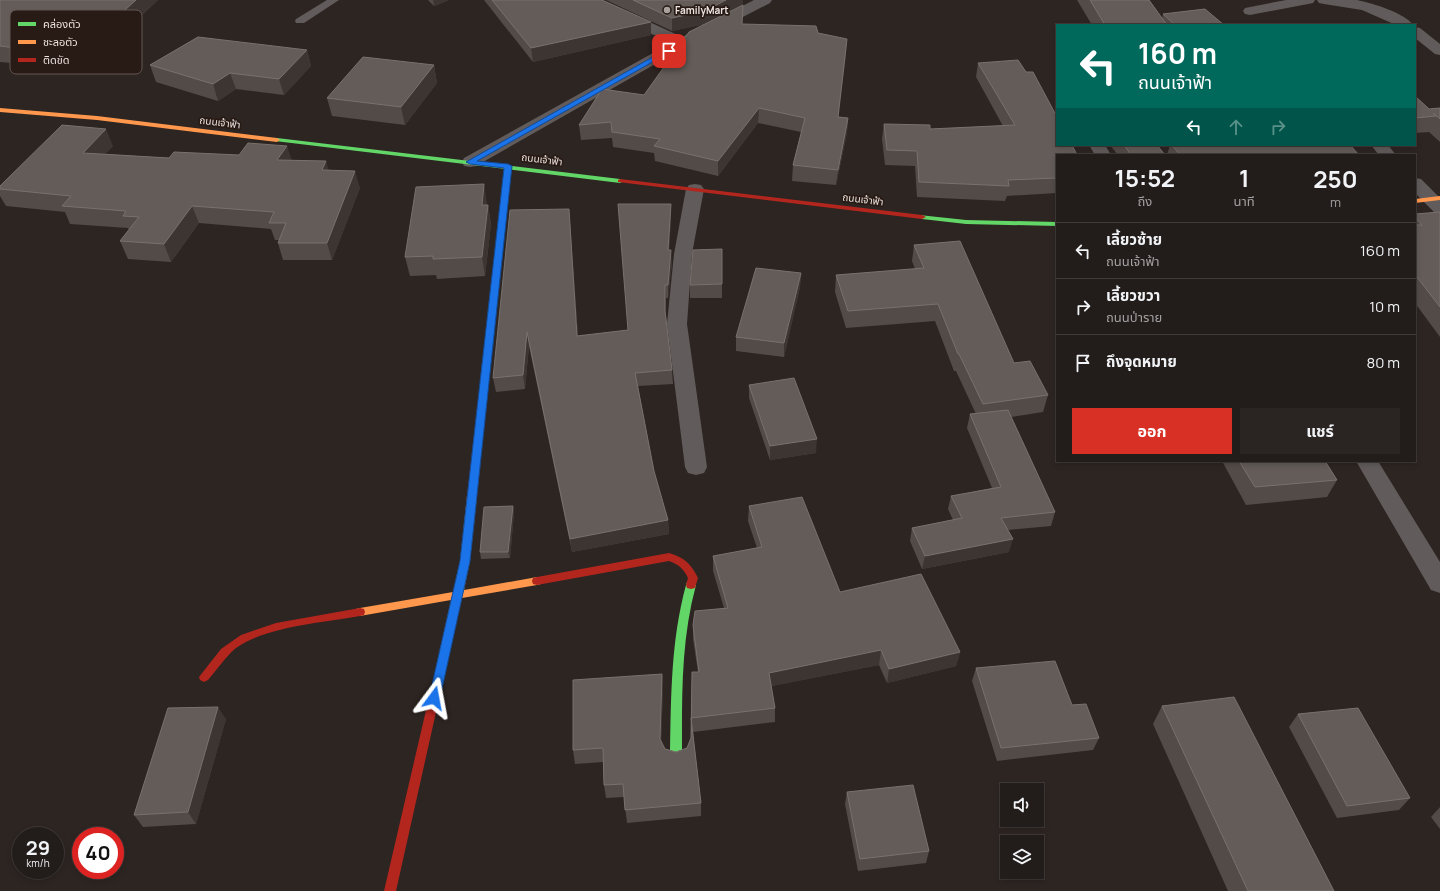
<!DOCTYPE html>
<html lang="th">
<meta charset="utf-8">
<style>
:root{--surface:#221c1a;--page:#2a2523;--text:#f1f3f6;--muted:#a2a1a2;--line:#3f3a39;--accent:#d93025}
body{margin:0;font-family:Manrope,"Noto Sans Thai",sans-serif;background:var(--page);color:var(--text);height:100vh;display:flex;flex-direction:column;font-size:15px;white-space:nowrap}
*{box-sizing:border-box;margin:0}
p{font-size:13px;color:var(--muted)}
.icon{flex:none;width:22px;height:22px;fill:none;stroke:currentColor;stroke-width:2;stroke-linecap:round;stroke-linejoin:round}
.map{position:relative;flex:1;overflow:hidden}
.sheet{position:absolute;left:1056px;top:154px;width:360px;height:308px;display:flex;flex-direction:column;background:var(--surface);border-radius:0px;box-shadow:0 2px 6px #0003,0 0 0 1px var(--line)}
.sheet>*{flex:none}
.guide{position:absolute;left:1056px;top:24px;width:360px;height:122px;border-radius:0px;box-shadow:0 2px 6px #0003,0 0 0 1px var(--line);background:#00695c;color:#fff;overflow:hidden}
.tools{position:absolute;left:1000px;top:783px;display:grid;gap:8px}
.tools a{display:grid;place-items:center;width:44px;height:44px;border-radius:0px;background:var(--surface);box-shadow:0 2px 6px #0003,0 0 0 1px var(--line);font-size:20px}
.speed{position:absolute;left:12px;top:827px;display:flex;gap:8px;font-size:20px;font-weight:700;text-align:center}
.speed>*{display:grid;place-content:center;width:52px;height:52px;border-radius:50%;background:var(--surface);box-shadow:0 2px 6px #0003,0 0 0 1px var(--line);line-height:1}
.speed small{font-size:10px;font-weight:400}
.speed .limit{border:6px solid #d22;background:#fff;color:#111}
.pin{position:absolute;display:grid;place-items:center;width:34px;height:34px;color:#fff;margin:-17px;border-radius:8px;box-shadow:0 2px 6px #0006}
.me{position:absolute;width:44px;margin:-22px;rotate:13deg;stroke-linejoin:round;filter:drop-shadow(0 0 3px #0008)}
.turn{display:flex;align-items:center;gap:14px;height:84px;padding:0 16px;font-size:18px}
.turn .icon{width:52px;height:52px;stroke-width:2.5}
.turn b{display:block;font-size:28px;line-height:34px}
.lanes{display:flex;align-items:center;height:38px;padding:0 16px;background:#0003;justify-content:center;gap:20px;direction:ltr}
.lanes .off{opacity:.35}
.eta{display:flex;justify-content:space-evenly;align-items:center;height:68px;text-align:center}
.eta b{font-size:24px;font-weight:700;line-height:28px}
.action{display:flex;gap:8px;margin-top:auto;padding:8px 16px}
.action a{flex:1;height:46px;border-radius:0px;background:var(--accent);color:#fff;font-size:16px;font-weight:700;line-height:46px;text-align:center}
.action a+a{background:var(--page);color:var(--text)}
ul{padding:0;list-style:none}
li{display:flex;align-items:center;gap:12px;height:56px;padding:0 16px;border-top:1px solid var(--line)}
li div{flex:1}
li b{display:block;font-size:15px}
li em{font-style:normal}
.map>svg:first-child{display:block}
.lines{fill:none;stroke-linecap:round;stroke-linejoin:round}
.lane{fill:#615b5b;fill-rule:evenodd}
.street{fill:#615b5b;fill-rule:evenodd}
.fast{fill:#63d668;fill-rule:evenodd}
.slow{fill:#ff974d;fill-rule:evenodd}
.jam{fill:#b3261e;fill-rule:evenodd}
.wall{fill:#534b47}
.shaded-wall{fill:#3d3532}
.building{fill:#635c58;stroke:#79716d}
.route{fill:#1a73e8;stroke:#114b97}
.poi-dot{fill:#aaa19e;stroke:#281a14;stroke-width:1.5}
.labels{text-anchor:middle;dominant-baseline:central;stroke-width:3.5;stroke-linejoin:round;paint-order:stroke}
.far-poi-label{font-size:10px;font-weight:bold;fill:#eee4e0;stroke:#281a14;text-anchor:start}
.far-street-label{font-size:10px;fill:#eee4e0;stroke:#281a14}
.key{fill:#281a14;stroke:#635751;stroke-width:1}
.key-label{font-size:11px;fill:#eee4e0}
</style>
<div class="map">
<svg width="1440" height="891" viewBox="0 0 1440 891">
<rect width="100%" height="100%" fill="#2d2522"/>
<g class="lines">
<!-- lane -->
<path class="lane" d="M327,0h12l-35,23h-8l-1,-2 1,-2z"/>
<!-- street -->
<path class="street" d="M584,0h18l80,37 72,-37h18l-2,3 -83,43 -211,120 -6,1 -6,-1 -2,-4 2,-4 207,-115 -85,-40z
M1286,0h29l-2,3 -5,1 -58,11 -5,-1 -2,-3 2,-3z
M1317,0c13,0 28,0 40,0 15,3 48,13 56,25h-17l-34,-15 -38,-6 -5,-1z
M1415,27l5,1 20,16v11l-5,-1 -20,-16z
M1089,145h16l6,10h-16z
M1371,145h17l8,10h-17z
M1415,178l6,1 19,19v15l-6,-1 -19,-19z
M695,184l6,1 3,4 -12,65 -5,70 20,143 -3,6 -8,2 -8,-2 -3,-6 -18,-143 7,-70 12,-65 3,-4z
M1356,461h22l62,101v31l-9,-3z"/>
<!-- fast -->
<path class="fast" d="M277,138l343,41 4,2 -4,2 -345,-42v-2z
M919,215l47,5 91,2v4l-91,-2 -44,-5 -4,-2z
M691,581l4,1 1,3c-15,55 -14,110 -14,167l-2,4 -4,1 -4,-1 -2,-4c1,-57 1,-112 16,-167l1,-3z"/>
<!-- slow -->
<path class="slow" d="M0,108l97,8 180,22 3,2 -3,2 -180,-22 -97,-8z
M1440,196v4l-25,3v-4z
M472,492l3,2 2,2 -7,65 -6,29 73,-13 4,1 1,3 -1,3 -4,1 -75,13 -15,65 -1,3 -4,1 -4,-1 -1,-3 14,-63 -91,16 -4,-1 -1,-3 1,-3 4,-1 93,-16 7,-31 7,-65 2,-2z"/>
<!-- jam -->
<path class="jam" d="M508,164l3,2 -34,330 -2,2h-6l-2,-2 38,-330z
M620,179l302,36 4,2 -4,2 -304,-37v-2z
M669,553c15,4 22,11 29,25l-3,10 -4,1 -4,-1 -1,-3 2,-7c-4,-9 -10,-14 -19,-17l-132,24 -4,-1 -1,-3 1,-3 4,-1z
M360,608l4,1 1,3 -1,3 -4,1c-37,7 -93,10 -124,32 -11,9 -19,22 -28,32l-4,2 -4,-2 -1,-3 22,-28 20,-14 35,-12z
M442,659l4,1 1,3 -51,228h-12l53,-228 1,-3z"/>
</g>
<!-- wall -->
<path class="wall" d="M0,0h158l-60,57 -62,-5 -13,12 -23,-2z
M428,0h21l-15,6z
M484,0h118l49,35 -118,27z
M606,0h137v4l-38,20 -33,7z
M1077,0h72l13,19 1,-5 61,11h-132z
M742,24l76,9 28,21 -8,63 10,1 -1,15 -11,52 -44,-4 1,-16 8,-33 -43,-9 -40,53 -63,-15 -1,-8 -41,-6 -1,-9 -31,2 -2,-15 65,-30z
M307,50l4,16 -27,29 -48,-6 -18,12 -62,-19 -6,-17z
M978,63l79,92v38l-50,3 -2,5 -88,-4 -2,-31 -30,-1 -3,-26 2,-15 46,5 73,-3 -27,-49z
M434,65l3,18 -32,42 -73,-9 -5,-18z
M1415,96l14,13 11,-1v34l-11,-10 -14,1z
M1110,145h47l8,10h-47z
M1170,145h2l8,10h-13z
M113,146l-8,8 64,4 123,2 37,10 31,18 -28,72h-49l-5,-17 1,-3h-4l-4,-11 -72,-6 -28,39 -43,-3 -8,-18 9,-11 -1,-2 -58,-4 -5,-12 -59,-6 -6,-10v-10z
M487,203v2h1l3,19 -6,52 -48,3 -1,-4 -26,1 -5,-19z
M1440,212v125l-25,-34v-89z
M671,218l-2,32 3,13 -4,35h-2v18l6,54 1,14 -35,2 16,85 14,49 1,14 -97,18 -43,-206 -4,43 -29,3 -3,-14 77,-156 8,114 50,-6z
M914,245l100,118 34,32 -5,17 -32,5 44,95 -4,14 -43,4 1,22 -87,17 -12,-28 2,-13 41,-8 -5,-11 3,-13 41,-8 -25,-60 3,-14h6l-20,-43h-2l-19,-50 -89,7 -11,-36 1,-17 79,-6 -3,-8z
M801,273l-1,14 -16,70 -48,-6v-14z
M722,284v14h-32v-13z
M749,385l67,68 -46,7 -21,-62z
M1222,461h103l12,19 -10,17 -81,8z
M513,506l1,7 -4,45 -29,1 -1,-7z
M749,506l91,86 120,60 -4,14 -69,17 -8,-18 -108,21 4,22v14l-82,10 8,71v13l-74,7 -3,-26 -18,1 -2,-13 -1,-23 -28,2 -2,-14 89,-76 1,14 -2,54 4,7 11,3 11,-4 4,-10 1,-66h6l-5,-33v-14l31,-17 -11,-37v-15l44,-8 -9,-27z
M976,668l96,37 27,33 -6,12 -96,11 -25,-80z
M1162,706l172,185h-106l-75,-167z
M1298,714l112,84 -11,12 -62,8 -48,-91z
M226,719l-30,105 -53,3 -9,-12z
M847,792l82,59 -3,12 -68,8 -13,-67z
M1440,807v22l-9,-12z"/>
<!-- shaded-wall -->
<path class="shaded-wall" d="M136,0h22l-60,57 -7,-16z
M433,0h16l-15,6z
M726,0h17v4l-38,20 -33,7v-13z
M651,22v13l-118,27 -2,-14z
M29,36l7,16 -13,12 -7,-16z
M847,39l-1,15 -9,78 1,-15z
M307,50l4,16 -27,29 -5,-16z
M434,65l3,18 -32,42 -4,-18z
M230,73l6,16 -18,12 -5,-17z
M759,108l-1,15 -40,53v-15z
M848,118l-1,15 -11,52 2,-15z
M106,129l7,17 -22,24 -8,-17z
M287,146l6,17 -16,-3z
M326,161l5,17 -9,-8z
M355,171l5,17 -28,72 -5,-17z
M484,184l3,19 -2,21 -3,-19z
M671,204v14l-3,45v-13z
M488,205l3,19 -6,52 -3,-19z
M192,206l7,17 -28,39 -7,-18z
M569,209l1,13 9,127 -2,-13z
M671,250l1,13 -4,35v-13z
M801,273l-1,14 -16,70v-14z
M665,285l1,13v26l-1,-13z
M527,332l2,14 -4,43 -2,-14z
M817,439l-1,14 -46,7v-14z
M513,506l1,7 -4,45 -2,-6z
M668,520l1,14 -97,18 -2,-13z
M1013,539l-4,13 -87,17 3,-13z
M881,650l-2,15 -111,22 1,-14z
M960,652l-4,14 -69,17 2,-14z
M662,674l1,14 -2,65 -1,-14z
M218,707l8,12 -30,105 -8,-12z"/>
<!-- building -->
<path class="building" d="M0,0h136l-45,41 -62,-5 -13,12 -16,-2z
M492,0h110l49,22 -120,26z
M633,0h93l-21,11 -33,7z
M1090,0h59l18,25h-62z
M743,5l-1,19 74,2 2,7 29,6 -9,78 10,1 -10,52 -45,-5 12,-47 -46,-10 -41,53 -64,-15 6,-7 -48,-7 -1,-10 -32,3 23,-36 42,6 45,-63z
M1205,9l19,16h-49l-12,-11z
M198,37l109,13 -28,29 -49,-6 -17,11 -63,-19z
M363,57l71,8 -33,42 -74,-9z
M1018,60l8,12h7l24,45v28h15l5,10h-20v23l-49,2 1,6 -90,-4 -2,-31 -30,-1 -3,-26 46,1v4l85,-4 -37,-62z
M1415,96l14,13 11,-1v11l-7,-6 3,3 -21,2z
M62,125l44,4 -23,24 86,5 5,-6 65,3 9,-12 39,3 -10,14 49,1 -4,9 33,1 -28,72h-49l8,-20h-17l5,-11 -82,-6 -28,38 -44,-3 19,-24 -16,-1 3,-5 -64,-5 9,-10 -71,-7v-3z
M1124,145h33l8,10h-34z
M1172,145h178l9,10h-179z
M484,184l-2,21h6l-6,52 -49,2v-3l-28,1 11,-70z
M618,204h53l-3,46h3l-3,35h-3v26l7,59 -37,3 19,98 14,49 -98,19 -43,-207 -4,43 -30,3 17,-168 59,-1 8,127 51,-6z
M1440,212v95l-23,-30h-2v-52h7l-7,-8v-3z
M960,241l54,122 16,-2 18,34 -65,9 -24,-50h-1l-20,-50 -90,7 -12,-36 88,-7 -10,-23z
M722,249v35l-32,1 3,-35z
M756,268l45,5 -17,70 -48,-6z
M794,378l23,61 -47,7 -21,-61z
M1008,410l47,102 -54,6 12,21 -88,17 -13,-28 50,-10 -11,-22 50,-9 -31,-73z
M1239,461h86l12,19 -82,7z
M802,497l38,95 81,-18 39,78 -71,17 -8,-19 -112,23 6,35 -84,10 10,85 -76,7 -2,-26 -19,1 -1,-37 -30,2v-70l89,-6 -2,65 5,10 11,3 11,-4 4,-10 1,-66h7l-6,-47 2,-14 33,-3 -15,-52 49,-9 -13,-41z
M513,506l-5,46h-28l4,-45z
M1055,661l17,44 14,-1 13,34 -98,10 -25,-80z
M1234,697l100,194h-86l-86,-185z
M218,707l-30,105 -54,3 34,-107z
M1358,708l52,90 -63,8 -49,-92z
M913,785l16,66 -69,8 -13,-67z"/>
<!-- route -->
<path class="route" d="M667,49l5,2 -195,110 31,3 4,2 -42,395 -30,137 -2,3h-7l-2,-3 31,-137 44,-393 -34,-4 -4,-2z"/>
<!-- markers -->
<circle class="poi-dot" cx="667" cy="10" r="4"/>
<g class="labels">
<!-- far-poi labels -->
<g class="far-poi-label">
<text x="675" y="10">FamilyMart</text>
</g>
<!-- far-street labels -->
<g class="far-street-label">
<text transform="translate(220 122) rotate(7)">ถนนเจ้าฟ้า</text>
<text transform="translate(542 159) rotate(7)">ถนนเจ้าฟ้า</text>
<text transform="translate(863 199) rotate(7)">ถนนเจ้าฟ้า</text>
</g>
</g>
<!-- legend -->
<rect x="10" y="10" width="132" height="64" rx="6" class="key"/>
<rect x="18" y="22" width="18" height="4" fill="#63d668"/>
<rect x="18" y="40" width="18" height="4" fill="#ff974d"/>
<rect x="18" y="58" width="18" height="4" fill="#b3261e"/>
<g class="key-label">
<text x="43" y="28">คล่องตัว</text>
<text x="43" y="46">ชะลอตัว</text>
<text x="43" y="64">ติดขัด</text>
</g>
</svg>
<div class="tools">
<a><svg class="icon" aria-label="sound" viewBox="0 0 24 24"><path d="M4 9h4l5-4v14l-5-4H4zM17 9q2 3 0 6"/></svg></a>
<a><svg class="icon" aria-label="layers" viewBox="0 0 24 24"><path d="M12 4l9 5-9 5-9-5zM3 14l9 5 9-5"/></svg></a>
</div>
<div class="speed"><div>29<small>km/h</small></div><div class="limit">40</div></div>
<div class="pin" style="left:669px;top:51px;background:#d93025"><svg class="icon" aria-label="arrive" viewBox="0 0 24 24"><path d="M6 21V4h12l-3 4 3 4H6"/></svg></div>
<svg class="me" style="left:434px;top:698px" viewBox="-20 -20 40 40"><path d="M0-17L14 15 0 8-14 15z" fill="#1a73e8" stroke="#fff" stroke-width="4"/></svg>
<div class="guide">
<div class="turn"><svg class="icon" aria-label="left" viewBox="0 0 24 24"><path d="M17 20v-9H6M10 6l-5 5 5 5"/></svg><div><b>160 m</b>ถนนเจ้าฟ้า</div></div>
<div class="lanes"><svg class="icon" aria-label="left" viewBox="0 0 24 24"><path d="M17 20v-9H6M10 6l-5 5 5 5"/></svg><svg class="icon off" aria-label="ahead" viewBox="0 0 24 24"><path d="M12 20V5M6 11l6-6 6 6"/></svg><svg class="icon off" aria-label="right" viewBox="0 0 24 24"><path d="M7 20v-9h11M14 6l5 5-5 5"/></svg></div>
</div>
<section class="sheet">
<div class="eta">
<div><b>15:52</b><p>ถึง</p></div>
<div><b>1</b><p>นาที</p></div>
<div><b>250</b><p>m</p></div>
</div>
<ul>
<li><svg class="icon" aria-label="left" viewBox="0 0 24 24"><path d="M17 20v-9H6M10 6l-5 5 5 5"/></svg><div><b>เลี้ยวซ้าย</b><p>ถนนเจ้าฟ้า</p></div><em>160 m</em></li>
<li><svg class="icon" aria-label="right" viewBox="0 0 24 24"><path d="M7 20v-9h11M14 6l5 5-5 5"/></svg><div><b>เลี้ยวขวา</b><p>ถนนป่าราย</p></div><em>10 m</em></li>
<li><svg class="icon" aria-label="arrive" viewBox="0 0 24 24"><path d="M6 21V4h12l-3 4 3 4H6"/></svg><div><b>ถึงจุดหมาย</b></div><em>80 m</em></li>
</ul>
<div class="action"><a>ออก</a><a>แชร์</a></div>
</section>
</div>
